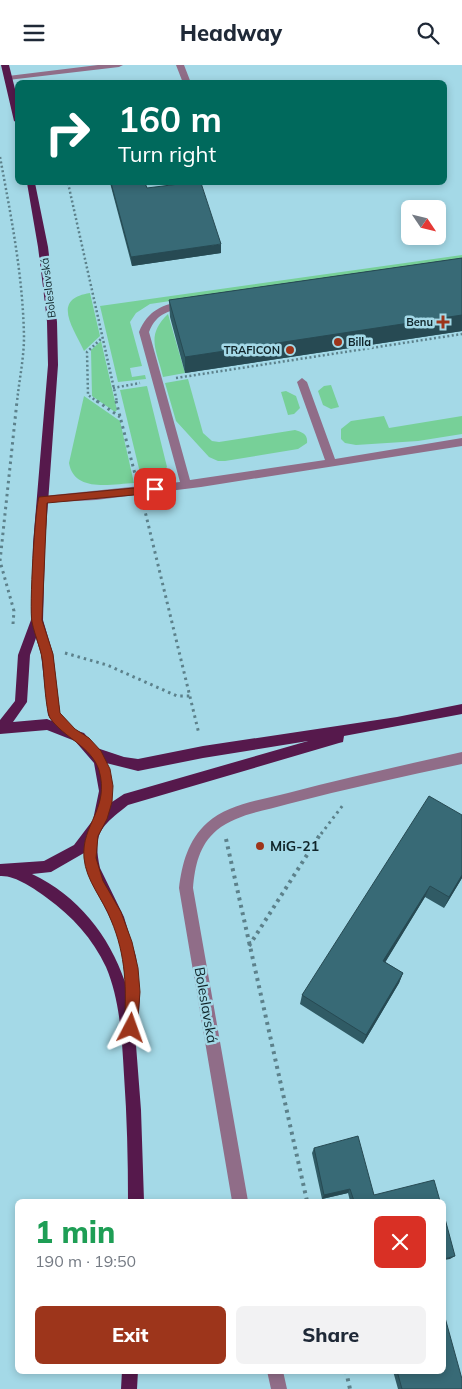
<!DOCTYPE html>
<meta charset="utf-8">
<style>
:root{--surface:#fff;--page:#f2f2f3;--text:#1f2937;--muted:#747a83;--accent:#9d351b}
body{margin:0;font-family:Mulish,sans-serif;background:var(--page);color:var(--text);height:100vh;display:flex;flex-direction:column;font-size:19px;white-space:nowrap}
*{box-sizing:border-box;margin:0}
p{font-size:16px;color:var(--muted)}
.icon{flex:none;width:28px;height:28px;fill:none;stroke:currentColor;stroke-width:2;stroke-linecap:round;stroke-linejoin:round}
.map{position:relative;flex:1;overflow:hidden}
.drawer{position:absolute;left:15px;top:1134px;width:431px;height:175px;display:flex;flex-direction:column;background:var(--surface);border-radius:8px;box-shadow:0 2px 8px #0003}
.drawer>*{flex:none}
.banner{position:absolute;left:15px;top:15px;width:432px;height:105px;border-radius:8px;box-shadow:0 2px 8px #0003;background:#00695c;color:#fff;overflow:hidden}
.needle{width:32px;rotate:125deg}
.fabs{position:absolute;left:401px;top:135px;display:grid;gap:10px}
.fabs a{display:grid;place-items:center;width:45px;height:45px;border-radius:8px;background:var(--surface);box-shadow:0 2px 8px #0003;font-size:25px}
.pin{position:absolute;display:grid;place-items:center;width:42px;height:42px;color:#fff;margin:-21px;border-radius:10px;box-shadow:0 2px 8px #0006}
.me{position:absolute;width:55px;margin:-28px;rotate:4deg;stroke-linejoin:round;filter:drop-shadow(0 0 4px #0008)}
.turn{display:flex;align-items:center;gap:18px;height:105px;padding:0 20px;font-size:22px}
.turn .icon{width:65px;height:65px;stroke-width:2.5}
.turn b{display:block;font-size:35px;line-height:42px}
.round{display:grid;place-items:center;flex:none;width:52px;height:52px;border-radius:8px;background:var(--page)}
.summary{display:flex;align-items:center;justify-content:space-between;height:85px;padding:0 20px}
h1{font-size:30px;font-weight:800;line-height:38px;color:#1e9e55}
.cta{display:flex;gap:10px;margin-top:auto;padding:10px 20px}
.cta a{flex:1;height:58px;border-radius:8px;background:var(--accent);color:#fff;font-size:20px;font-weight:800;line-height:58px;text-align:center}
.cta a+a{background:var(--page);color:var(--text)}
header{display:flex;justify-content:space-between;align-items:center;height:65px;padding:0 20px;background:var(--surface);font-size:22px;font-weight:800}
.map>svg:first-child{display:block}
.green{fill:#77d098}
.lines{fill:none;stroke-linecap:round;stroke-linejoin:round}
.path-far2{stroke:#5c818b;stroke-width:2.5;stroke-dasharray:2 2.5;stroke-linecap:butt}
.path-far1{stroke:#5c818b;stroke-width:3;stroke-dasharray:2.5 4;stroke-linecap:butt}
.path{stroke:#5c818b;stroke-width:4;stroke-dasharray:3 4.5;stroke-linecap:butt}
.minor{fill:#906d88;fill-rule:evenodd}
.major{fill:#56194c;fill-rule:evenodd}
.wall{fill:#305b65}
.shaded-wall{fill:#274a53}
.building{fill:#386a76;stroke:#274a53}
.route{fill:#9d351b;stroke:#662212}
.poi-dot{fill:#9d351b;stroke:#a4d9e7;stroke-width:2}
.labels{text-anchor:middle;dominant-baseline:central;stroke-width:5;stroke-linejoin:round;paint-order:stroke}
.far-street-label{font-size:11px;fill:#10252a;stroke:#a4d9e7}
.far-poi-label{font-size:11px;font-weight:bold;fill:#10252a;stroke:#a4d9e7;text-anchor:end}
.poi-label{font-size:14px;font-weight:bold;fill:#10252a;stroke:#a4d9e7;text-anchor:start}
.street-label{font-size:14px;fill:#10252a;stroke:#a4d9e7}
</style>
<header><svg class="icon" aria-label="menu" viewBox="0 0 24 24"><path d="M4 6h16M4 12h16M4 18h16"/></svg>Headway<svg class="icon" aria-label="search" viewBox="0 0 24 24"><circle cx="10" cy="10" r="6"/><path d="M15 15l6 6"/></svg></header>
<div class="map">
<svg width="462" height="1324" viewBox="0 0 462 1324">
<rect width="100%" height="100%" fill="#a4d9e7"/>
<!-- green -->
<path class="green" d="M462,190v3l-312,46 -14,9 -6,9 12,44 -12,2 2,9 13,-2 1,4 -28,3 -18,-76z
M90,228l10,43 -16,15c-11,-24 -33,-52 6,-58z
M168,249l17,59 -22,4c-6,-27 -18,-41 5,-63z
M101,276l16,69 -2,2 -23,-16 -1,-46z
M188,314l15,54 9,8 7,1 76,-12c7,2 13,4 12,13l-9,6 -73,12h-7l-9,-4 -33,-36 -11,-38z
M331,320l8,22 -8,2 -8,-4 -5,-14 6,-5z
M147,321l20,81c-7,11 -13,13 -25,14l-22,-91z
M286,326l10,5 4,12 -6,6 -6,1 -7,-23z
M84,331l36,25 14,62c-22,1 -60,10 -65,-20z
M384,351l5,12 73,-12v18l-44,7 -62,4 -11,-2 -4,-4v-10l10,-8z"/>
<g class="lines">
<!-- path-far2 -->
<path class="path-far2" d="M0,92c11,59 23,119 24,180 0,21 -5,44 -7,65
M68,118l49,219
M176,313l286,-44
M113,323l27,-5
M98,337l-10,-7 -1,-43 15,-14"/>
<!-- path-far1 -->
<path class="path-far1" d="M97,336l23,16
M116,336l19,73
M144,442l55,227
M13,559l1,-13 -14,-50 17,-160
M65,588l42,12 70,31h13
M321,769l22,-29"/>
<!-- path -->
<path class="path" d="M226,774l81,362
M249,881l72,-113
M346,1306l4,18"/>
<!-- minor -->
<path class="minor" d="M98,0h25l-4,2 -111,13 -4,-2 4,-2z
M176,0h8l7,18h-8z
M185,236l3,1v4c-18,5 -31,6 -39,26l41,148 135,-20 -28,-78 5,-4 5,4 28,77 127,-21v8l-261,41 -105,13 -57,3 -1,-3 1,-3 4,-1 137,-14 -41,-150c9,-22 24,-28 46,-31z
M462,687v12c-58,12 -116,25 -174,40 -24,7 -51,10 -71,26 -18,15 -22,36 -24,58l55,313h-16l-53,-313c3,-24 9,-48 28,-65 21,-19 54,-23 81,-30 57,-15 116,-28 174,-41z
M267,1306h16l4,18h-16z"/>
<!-- major -->
<path class="major" d="M1,0h8l9,36v22l-4,-2z
M27,118h8l13,64 9,75 1,43 -13,179 -2,76 10,34 7,59 15,17 9,3 13,15 27,9 14,2 65,-13 194,-29 65,-13v10l-118,22 -1,6 -4,1 -211,62c-26,21 -36,27 -28,63l24,49 12,40 4,41 -2,28 -3,6 6,78 3,91h-16c0,-42 -1,-84 -4,-126 -2,-36 -4,-75 -18,-108 -13,-28 -34,-51 -59,-69 -12,-9 -32,-23 -47,-22v-12l44,-3 30,-16 19,-25 6,-29 -5,-28 -19,-22 -28,-11 -47,4v-14l15,-19 3,-46 13,-35 2,-76 15,-179 -1,-43 -4,-35 -5,-40zM36,573l5,16 7,61 4,6 -5,-2 -34,3 14,-20 3,-47zM308,676l-184,53 -15,10 3,-13 -6,-28 32,8 65,-13zM84,788c1,24 17,44 26,65 10,20 14,42 15,64 -16,-47 -47,-86 -93,-108l19,-2z
M122,1306h16l-1,18h-16z"/>
</g>
<!-- wall -->
<path class="wall" d="M110,118h35l2,5 74,65 -89,13z
M462,193v73l-277,42 -15,-56 -1,-17z
M462,750v63l-18,30 -19,-11 -40,65 18,11 -4,10 -36,61 -63,-40 2,-9z
M314,1083l60,47 66,6h-90l-2,-8 -26,6 -10,-46z
M393,1306h51l18,18h-64z"/>
<!-- shaded-wall -->
<path class="shaded-wall" d="M221,179v9l-89,13 -1,-9z
M462,250v16l-277,42v-16z
M462,810v3l-18,30 5,-11z
M430,821l-5,11 -45,74 3,-10z
M403,908l-4,10 -36,61 3,-9z
M350,1124l-2,4 -26,6 2,-4z
M455,1191l-5,3 -6,1v-1z"/>
<!-- building -->
<path class="building" d="M111,118h34l2,5 40,-5h14l20,61 -90,13z
M462,193v57l-277,42 -16,-57z
M429,731l33,19v60l-13,22 -19,-11 -47,75 20,12 -37,62 -64,-40z
M358,1071l16,59 60,-15 6,21h-86l-4,-12 -26,6 -10,-47z
M444,1150l11,41 -11,3z
M444,1249l18,65v10h-60l-5,-18h47z"/>
<!-- route -->
<path class="route" d="M155,421l5,3 -5,4 -108,10 -5,117 11,34 7,59 15,16 14,9 12,13 9,18 3,17 -1,16 -5,17 -9,17 -2,22 7,23 18,31 11,30 6,26 2,24 -3,36 -2,5 -4,1 -5,-1 -2,-5c3,-38 2,-73 -13,-108 -8,-21 -25,-39 -27,-62 -3,-34 26,-49 15,-88 -8,-24 -35,-32 -49,-52 -4,-7 -6,-42 -7,-52 -1,-16 -8,-29 -11,-44 -3,-13 3,-115 7,-125z"/>
<!-- markers -->
<g class="poi-dot">
<path d="M440.5 249.5h5v5h5v5h-5v5h-5v-5h-5v-5h5z"/>
<circle cx="338" cy="277" r="5"/>
<circle cx="290" cy="285" r="5"/>
<circle cx="260" cy="781" r="5"/>
</g>
<g class="labels">
<!-- far-street labels -->
<g class="far-street-label">
<text transform="translate(48 223) rotate(-97)">Boleslavská</text>
</g>
<!-- far-poi labels -->
<g class="far-poi-label">
<text x="433" y="257">Benu</text>
<text x="348" y="277" text-anchor="start">Billa</text>
<text x="280" y="285">TRAFICON</text>
</g>
<!-- poi labels -->
<g class="poi-label">
<text x="270" y="781">MiG-21</text>
</g>
<!-- street labels -->
<g class="street-label">
<text transform="translate(206 940) rotate(80)">Boleslavská</text>
</g>
</g>
</svg>
<div class="fabs">
<a><svg class="needle" viewBox="-14 -14 28 28"><path d="M0-13l5 13h-10z" fill="#e53935"/><path d="M0 13l5-13h-10z" fill="#747a83"/></svg></a>
</div>
<div class="pin" style="left:155px;top:424px;background:#d93025"><svg class="icon" aria-label="arrive" viewBox="0 0 24 24"><path d="M6 21V4h12l-3 4 3 4H6"/></svg></div>
<svg class="me" style="left:131px;top:963px" viewBox="-20 -20 40 40"><path d="M0-17L14 15 0 8-14 15z" fill="#9d351b" stroke="#fff" stroke-width="4"/></svg>
<div class="banner">
<div class="turn"><svg class="icon" aria-label="right" viewBox="0 0 24 24"><path d="M7 20v-9h11M14 6l5 5-5 5"/></svg><div><b>160 m</b>Turn right</div></div>
</div>
<section class="drawer">
<div class="summary"><div><h1>1 min</h1><p>190 m · 19:50</p></div><a class="round" style="background:#d93025;color:#fff"><svg class="icon" aria-label="close" viewBox="0 0 24 24"><path d="M6 6l12 12M18 6L6 18"/></svg></a></div>
<div class="cta"><a>Exit</a><a>Share</a></div>
</section>
</div>
